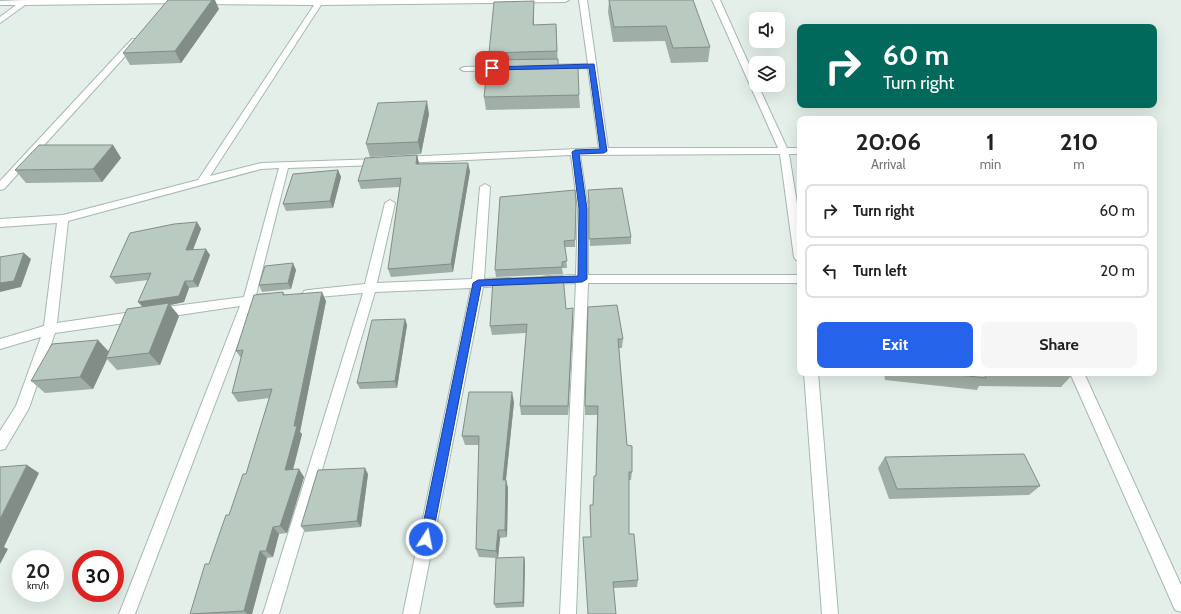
<!DOCTYPE html>
<style>
:root{--surface:#fff;--page:#f6f6f6;--text:#222;--muted:#767676;--line:#e0e0e0;--accent:#2563eb}
body{margin:0;font-family:Cabin,sans-serif;background:var(--page);color:var(--text);height:100vh;display:flex;flex-direction:column;font-size:15px;white-space:nowrap}
*{box-sizing:border-box;margin:0}
p{font-size:13px;color:var(--muted)}
.icon{flex:none;width:22px;height:22px;fill:none;stroke:currentColor;stroke-width:2;stroke-linecap:round;stroke-linejoin:round}
.map{position:relative;flex:1;overflow:hidden}
.sheet{position:absolute;left:797px;top:116px;width:360px;height:260px;display:flex;flex-direction:column;background:var(--surface);border-radius:8px;box-shadow:0 4px 16px #0002}
.sheet>*{flex:none}
.top-card{position:absolute;left:797px;top:24px;width:360px;height:84px;border-radius:8px;box-shadow:0 4px 16px #0002;background:#00695c;color:#fff;overflow:hidden}
.tools{position:absolute;left:749px;top:12px;display:grid;gap:8px}
.tools a{display:grid;place-items:center;width:36px;height:36px;border-radius:8px;background:var(--surface);box-shadow:0 4px 16px #0002;font-size:20px}
.speed{position:absolute;left:12px;top:550px;display:flex;gap:8px;font-size:20px;font-weight:700;text-align:center}
.speed>*{display:grid;place-content:center;width:52px;height:52px;border-radius:50%;background:var(--surface);box-shadow:0 4px 16px #0002;line-height:1}
.speed small{font-size:10px;font-weight:400}
.speed .limit{border:6px solid #d22;background:#fff;color:#111}
.pin{position:absolute;display:grid;place-items:center;width:34px;height:34px;color:#fff;margin:-17px;border-radius:8px;box-shadow:0 2px 6px #0006}
.me{position:absolute;width:44px;margin:-22px;rotate:11deg;stroke-linejoin:round;filter:drop-shadow(0 0 3px #0008)}
.turn{display:flex;align-items:center;gap:14px;height:84px;padding:0 20px;font-size:18px}
.turn .icon{width:52px;height:52px;stroke-width:2.5}
.turn b{display:block;font-size:28px;line-height:34px}
.eta{display:flex;justify-content:space-evenly;align-items:center;height:68px;text-align:center}
.eta b{font-size:24px;font-weight:700;line-height:28px}
.primary-button{display:flex;gap:8px;margin-top:auto;padding:8px 20px}
.primary-button a{flex:1;height:46px;border-radius:8px;background:var(--accent);color:#fff;font-size:16px;font-weight:700;line-height:46px;text-align:center}
.primary-button a+a{background:var(--page);color:var(--text)}
ul{padding:0;list-style:none}
li{display:flex;align-items:center;gap:12px;height:54px;margin:0 8px 6px;padding:0 12px;border:2px solid var(--line);border-radius:8px}
li div{flex:1}
li b{display:block;font-size:15px}
li em{font-style:normal}
.map>svg:first-child{display:block}
.lines{fill:none;stroke-linecap:round;stroke-linejoin:round}
.minor-casing{stroke:#a6b8af;stroke-width:2}
.minor{fill:#fff;fill-rule:evenodd}
.wall{fill:#9faea6}
.shaded-wall{fill:#828d87}
.building{fill:#b9cac1;stroke:#828d87}
.route{fill:#2563eb;stroke:#184099}
</style>
<div class="map">
<svg width="1181" height="614" viewBox="0 0 1181 614">
<rect width="100%" height="100%" fill="#e4efe9"/>
<g class="lines">
<!-- minor casing -->
<g class="minor-casing">
<path id="minor" d="M24,0h162l1,1 -4,2 -158,2 -25,18v-6l16,-12h-16v-4z
M201,0h368l-4,2 -244,3 -111,171 51,-13 118,-4 5,3 -5,3 -91,3 -32,127 11,-1 4,1 2,3 -2,3 -18,3 -118,310h-16l121,-308 -81,12 -4,-2 -2,-3 2,-3 4,-2 85,-11 35,-129 -18,1 -193,52 -11,102 82,-12 4,2 2,3 -2,3 -4,2 -84,12 -26,75 -24,41 -5,1v-19l16,-25 25,-69 -41,12v-10l44,-13 13,-103 -57,4v-8l63,-4 135,-35 116,-175 -113,-1 -4,-2z
M579,0h8l21,148h170l-66,-148h8l36,80v5h2l29,63h13v6h-11l11,68v39l-4,-1 -2,-3 -14,-103 -200,1 8,54v66h212v8h-212l-12,331h-16l16,-331 -29,1 -4,-1 -2,-3 2,-3 4,-1 29,-1 2,-66 -7,-54 -168,8 -5,-3 5,-3 196,-9 -11,-80 -45,1 -4,-2 4,-2 45,-1z
M132,39h3l4,2 -135,148 -4,1v-9z
M503,66h3v4l-42,1 -4,-2 4,-2z
M485,184l5,3 -6,92 25,-1 4,1 2,3 -2,3 -4,1 -26,1 -64,327h-16l68,-326 -96,4 -96,322h-16l100,-321 -55,5 -4,-1 -2,-3 2,-3 4,-1 57,-6 20,-81 5,-3 5,3 -18,80 95,-4 8,-92z
M804,373h14l20,241h-16z
M1070,373h14l97,212v27l-6,-2z"/>
</g>
<!-- minor -->
<use href="#minor" class="minor"/>
</g>
<!-- wall -->
<path class="wall" d="M609,0h84l17,47 -2,15 -37,1 -6,-22 -52,1 -5,-30z
M219,9l-38,54 -51,2 -7,-12z
M534,13v12l22,-1 2,44 21,27 1,13 -94,2 -2,-13 6,-37 -1,-7z
M429,114l-8,40 -51,3 -4,-13z
M113,145l8,13 -19,24 -76,1 -11,-13z
M417,155l2,9 51,7 -17,101 -62,5 -3,-8 12,-82 -39,2 -3,-8z
M338,170l3,7 -8,31 -47,3 -3,-7z
M588,190l43,47v7l-41,2 -1,-37 -1,-12z
M576,202l-1,45h-10l2,21h-5l1,6 -67,3 -1,-7z
M197,222l4,7 -8,21 17,5 -12,32 -9,1 -5,14 -14,3 9,11 -19,49 -43,5 -10,-11 -14,30 -48,4 -14,-12 77,-30 35,-44 -5,-5 10,-22 -32,4 -6,-7z
M296,270l-5,19 -29,3 -3,-7z
M283,292l2,3 41,6 -26,131 2,2 -9,36 11,7 -17,56 -8,1 -6,23 -6,1 -15,56h-62l19,-50 37,-90 23,-76 -31,4 -6,-9 9,-35 -5,-7z
M617,305l6,34 -1,9h-3l8,97 5,27 -1,8h-2v54l9,46 -1,7 -23,1 -23,-51 -1,-32h3l3,-29 1,-61h-12v-9z
M566,309l7,9 -5,97h-47l-1,-9 6,-73 -34,2 -2,-9z
M405,319l2,6 -10,63 -37,1 -3,-6z
M884,373h187l1,2 -11,12 -82,-1 -2,4 -92,-10z
M514,402l-8,78 2,8 -1,49 -7,1 -2,20 27,3 -1,46 -28,1 -2,-4 2,-46 -17,-1 -3,-8 3,-104h-14l-3,-9z
M885,457l155,29 -11,9 -140,4 -11,-31z
M368,474l-7,53 -56,5 -4,-6z"/>
<!-- shaded-wall -->
<path class="shaded-wall" d="M212,0h3l4,9 -38,54 -6,-12z
M534,1v36l-1,-12z
M427,101l2,13 -8,40 -3,-12z
M113,145l8,13 -19,24 -9,-13z
M417,155l2,8 -1,9 -2,-8z
M468,163l2,8 -17,101 -2,-8z
M338,170l3,7 -8,31 -3,-7z
M197,222l4,7 -11,28 -4,-7z
M206,249l4,6 -12,32 -5,-6z
M24,253l7,6 -10,28 -21,5v-9z
M293,263l3,7 -5,19 -3,-6z
M185,281l4,7 -5,14 -14,3 9,11 -19,49 -11,-12 -5,-45 -6,-6z
M322,292l4,9 -26,131 2,2 -11,43 -6,-7z
M573,308v10l-5,97v-9z
M405,319l2,6 -10,63 -2,-7z
M98,340l12,13 -4,5 1,1 -14,30 -13,-12z
M512,392l2,10 -9,86 -2,-8z
M27,465l12,8 -35,74 4,2 -8,15v-45z
M365,468l3,6 -7,53 -4,-6z
M299,469l5,8 -17,56 -7,-7z
M506,480l2,8 -1,49 -2,-7z
M273,527l6,7 -6,23 -7,-6z
M498,530l2,8 -2,20 -2,-7z
M260,551l7,7 -15,56h-4l-4,-3z
M524,557l1,4 -1,46 -1,-5z"/>
<!-- building -->
<path class="building" d="M168,0h44l-37,51 -52,2z
M609,0h84l17,47 -37,1 -7,-22 -52,1z
M534,1l-1,24 23,-1 1,27 -68,2 5,-51z
M558,59v9l20,-1 1,28 -95,2 4,-37z
M427,101l-9,41 -52,2 12,-41z
M39,145h74l-20,24 -78,1z
M417,155l-1,9 52,-1 -17,101 -63,5 13,-91 -43,3 7,-23z
M338,170l-8,31 -47,3 10,-30z
M622,188l9,49 -42,2v-37l-1,-12z
M575,190l1,12 -1,38 -11,1 3,20 -5,1v5l-67,3 5,-73z
M197,222l-11,28 20,-1 -13,32h-8l-6,15 -41,6 13,-29 -41,4 20,-44 44,-9z
M24,253l-10,28 -14,2v-26z
M293,263l-5,20 -29,2 6,-19z
M563,276l3,33 7,-1 -5,98h-48l7,-82 -37,2 3,-47z
M283,292v3l39,-3 -28,134h3l-12,44 14,-1 -19,57 -7,1 -7,24h-6l-16,60 -54,3 15,-50h4l17,-49h3l14,-41h3l26,-85 -40,4 11,-43 -7,1 18,-56z
M169,303l-20,50 -43,5 21,-49z
M617,305l6,34h-5l9,106 5,1v26h-3v62h5l4,46 -25,2 3,32h-28l-5,-77h8l-1,-32h3l1,-29h2l2,-70h-13l3,-99z
M405,319l-10,62 -38,2 15,-63z
M98,340l-18,37 -49,4 21,-37z
M941,373h130l1,2 -88,-1 2,4z
M469,392h43l-9,88h3l-1,50h-7l-2,21 -20,-2 3,-113h-17z
M1024,454l16,32 -143,3 -12,-32z
M27,465l-27,54v-52z
M365,468l-8,53 -56,5 17,-56z
M524,557l-1,45 -29,2 2,-46z"/>
<!-- route -->
<path class="route" d="M594,64l13,87 -3,2 -25,1 8,55v70l-5,3 -101,4 -49,253 -1,4 -5,2 -4,-2 -2,-4 53,-256 5,-3 100,-4 1,-67 -7,-57 3,-2 25,-1 -11,-81 -97,2 -3,-2 3,-1z"/>
</svg>
<div class="tools">
<a><svg class="icon" aria-label="sound" viewBox="0 0 24 24"><path d="M4 9h4l5-4v14l-5-4H4zM17 9q2 3 0 6"/></svg></a>
<a><svg class="icon" aria-label="layers" viewBox="0 0 24 24"><path d="M12 4l9 5-9 5-9-5zM3 14l9 5 9-5"/></svg></a>
</div>
<div class="speed"><div>20<small>km/h</small></div><div class="limit">30</div></div>
<div class="pin" style="left:492px;top:68px;background:#d93025"><svg class="icon" aria-label="arrive" viewBox="0 0 24 24"><path d="M6 21V4h12l-3 4 3 4H6"/></svg></div>
<svg class="me" style="left:426px;top:539px" viewBox="-20 -20 40 40"><circle r="17" fill="#2563eb" stroke="#fff" stroke-width="3"/><path d="M0-11L8 9 0 5-8 9z" fill="#fff"/></svg>
<div class="top-card">
<div class="turn"><svg class="icon" aria-label="right" viewBox="0 0 24 24"><path d="M7 20v-9h11M14 6l5 5-5 5"/></svg><div><b>60 m</b>Turn right</div></div>
</div>
<section class="sheet">
<div class="eta">
<div><b>20:06</b><p>Arrival</p></div>
<div><b>1</b><p>min</p></div>
<div><b>210</b><p>m</p></div>
</div>
<ul>
<li><svg class="icon" aria-label="right" viewBox="0 0 24 24"><path d="M7 20v-9h11M14 6l5 5-5 5"/></svg><div><b>Turn right</b></div><em>60 m</em></li>
<li><svg class="icon" aria-label="left" viewBox="0 0 24 24"><path d="M17 20v-9H6M10 6l-5 5 5 5"/></svg><div><b>Turn left</b></div><em>20 m</em></li>
</ul>
<div class="primary-button"><a>Exit</a><a>Share</a></div>
</section>
</div>
